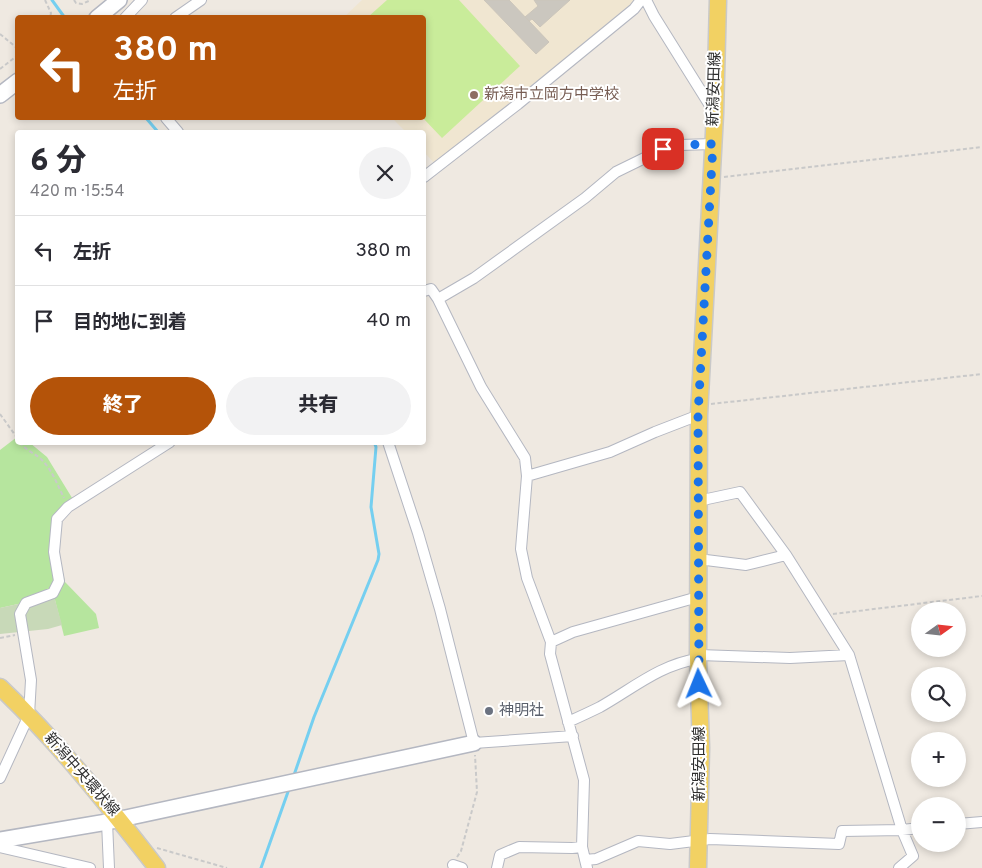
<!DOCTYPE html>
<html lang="ja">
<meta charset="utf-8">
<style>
:root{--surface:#fff;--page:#f2f2f3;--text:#2b2b33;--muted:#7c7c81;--line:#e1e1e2;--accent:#b45309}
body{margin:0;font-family:Overpass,"Noto Sans JP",sans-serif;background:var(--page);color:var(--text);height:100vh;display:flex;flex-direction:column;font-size:19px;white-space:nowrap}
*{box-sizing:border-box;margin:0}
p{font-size:16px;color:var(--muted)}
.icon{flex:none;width:28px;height:28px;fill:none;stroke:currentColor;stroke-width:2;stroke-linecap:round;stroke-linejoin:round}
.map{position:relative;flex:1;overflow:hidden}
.drawer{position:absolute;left:15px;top:130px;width:411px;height:315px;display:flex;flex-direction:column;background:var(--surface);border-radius:5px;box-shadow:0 2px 8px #0003}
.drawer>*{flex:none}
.guide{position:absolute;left:15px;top:15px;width:411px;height:105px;border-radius:5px;box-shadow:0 2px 8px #0003;background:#b45309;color:#fff;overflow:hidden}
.needle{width:32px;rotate:75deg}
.buttons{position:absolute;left:911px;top:602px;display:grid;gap:10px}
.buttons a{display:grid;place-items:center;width:55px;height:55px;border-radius:50%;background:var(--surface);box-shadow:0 2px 8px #0003;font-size:25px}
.pin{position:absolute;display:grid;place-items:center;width:42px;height:42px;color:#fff;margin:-21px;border-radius:10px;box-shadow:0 2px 8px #0006}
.me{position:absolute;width:55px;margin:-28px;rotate:358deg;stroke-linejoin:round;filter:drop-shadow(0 0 4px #0008)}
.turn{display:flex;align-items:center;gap:18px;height:105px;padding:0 15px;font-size:22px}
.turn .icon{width:65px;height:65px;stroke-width:2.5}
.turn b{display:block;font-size:35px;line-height:42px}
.round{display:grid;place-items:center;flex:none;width:52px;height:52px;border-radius:26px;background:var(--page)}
.overview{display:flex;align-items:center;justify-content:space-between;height:85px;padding:0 15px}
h1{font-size:30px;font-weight:800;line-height:38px}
.button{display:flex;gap:10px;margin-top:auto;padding:10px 15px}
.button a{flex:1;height:58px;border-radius:30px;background:var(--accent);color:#fff;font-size:20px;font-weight:800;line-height:58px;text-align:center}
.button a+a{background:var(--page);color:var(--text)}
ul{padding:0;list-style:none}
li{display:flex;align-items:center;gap:15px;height:70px;padding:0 15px;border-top:1px solid var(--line)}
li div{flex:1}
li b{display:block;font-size:19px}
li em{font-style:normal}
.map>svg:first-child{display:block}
.education{fill:#f0e6d1}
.green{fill:#b6e59e}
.cemetery{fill:#c8d9b8}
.pitch{fill:#c9ec9a}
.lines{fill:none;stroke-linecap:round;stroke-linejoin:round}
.stream{stroke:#75cff0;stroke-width:3}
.building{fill:#cbc7bf;stroke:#cbc5ba}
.street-casing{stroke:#b4b7c1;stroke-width:12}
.secondary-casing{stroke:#b4b7c1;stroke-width:18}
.primary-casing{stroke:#c9c9c9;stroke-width:19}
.path{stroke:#c9c9c9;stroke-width:2;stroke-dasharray:4 2.5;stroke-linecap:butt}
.street{stroke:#fff;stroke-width:10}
.secondary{stroke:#fff;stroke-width:15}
.primary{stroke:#f2d163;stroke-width:16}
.route{stroke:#1a73e8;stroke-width:9;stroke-dasharray:0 16.2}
.education-dot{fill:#8d6e63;stroke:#fff;stroke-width:2}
.worship-dot{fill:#6b7280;stroke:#fff;stroke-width:2}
.labels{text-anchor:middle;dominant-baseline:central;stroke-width:4;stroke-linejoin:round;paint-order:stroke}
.street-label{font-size:15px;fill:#2e2e2e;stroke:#fff}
.education-label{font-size:15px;fill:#785e54;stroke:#fff;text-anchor:start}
.worship-label{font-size:15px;fill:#5b616d;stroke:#fff;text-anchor:start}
</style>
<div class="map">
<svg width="982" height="868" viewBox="0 0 982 868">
<rect width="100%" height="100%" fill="#efe9e1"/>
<!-- education -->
<path class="education" d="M362,0h274l-3,5 -85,67 -65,59 -47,34 -12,-13v-20h-18l-14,-14h32v-100h-81z"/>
<!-- green -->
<path class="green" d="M17,437l1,5 12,1 17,14 30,49 -11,7 -12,19 11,50 31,32 3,14 -35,8 -10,-40 -54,12v-158z"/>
<!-- cemetery -->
<path class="cemetery" d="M54,596l8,29 -14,4 -48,5v-26z"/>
<!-- pitch -->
<path class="pitch" d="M387,0h72l61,66 -78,72 -19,-20 1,-100 -56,-1z"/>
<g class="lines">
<!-- stream -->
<path class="stream" d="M52,0l13,18
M146,118l12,14
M293,778l21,-61 64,-157 1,-6 -8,-47 5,-60 -2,-5
M261,868l28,-79"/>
</g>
<!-- building -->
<path class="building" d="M484,0h25l40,42 -13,12z
M534,0h36l-30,27 -8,-8 -3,2 -4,-4 13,-11z"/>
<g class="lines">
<!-- street casing -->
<g class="street-casing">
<path id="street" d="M646,0l8,16 60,96
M125,18l17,-18
M175,18l26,-18
M166,118l12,14
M424,177l94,-73 116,-95 7,-9
M424,291l7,-2 7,10 43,88 44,71 2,18 -6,73 6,29 24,64 -1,12 34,126 -2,67 5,21
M438,299l36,-21 111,-80 31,-26 47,-23 17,-4 33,-1
M388,442l30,91 22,76 34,134 99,-7
M527,476l83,-24 45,-20 44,-17
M698,501l42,-9 46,63 63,100 53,175 11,26 -14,12
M698,559l48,6 40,-10
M551,642l22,-10 125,-35
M699,655l91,3 59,-3
M568,722c11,-5 22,-10 32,-15 32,-18 61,-43 98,-48
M0,778l29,-63 2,-35 -11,-66 6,-11 27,-10 6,-12 -5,-29 3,-33 11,-12 102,-65
M107,822l2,46
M958,824l24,-2
M0,847l90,21
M585,860l11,-1 42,-18 32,3 40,-5 129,5 3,-13 60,-1 18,-2
M453,865l9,3
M497,868l3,-13 19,-8 53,1 10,-1"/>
</g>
<!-- secondary casing -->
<g class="secondary-casing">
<path id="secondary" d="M97,18l22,-18
M0,95l18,-14
M0,840l107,-18 367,-79"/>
</g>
<!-- primary casing -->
<g class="primary-casing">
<path id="primary" d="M0,687c58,55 108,118 157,181
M698,868l3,-120 -3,-89 1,-244 16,-301 3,-114"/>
</g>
<!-- path -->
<path class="path" d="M45,0l6,13 -1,5
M74,0l2,3 6,1 9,-4
M0,34l17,14v8
M0,69l18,-14
M724,177l258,-30
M711,404l271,-30
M0,414l18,25
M20,442c6,9 15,11 22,18 10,10 16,26 22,38
M833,614l149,-18
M0,638l15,-3
M157,848l70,20
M457,857l4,-6 16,-59 -2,-37"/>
<!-- street -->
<use href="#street" class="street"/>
<!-- secondary -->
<use href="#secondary" class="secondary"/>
<!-- primary -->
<use href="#primary" class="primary"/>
</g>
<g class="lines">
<!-- route -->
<path class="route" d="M663,149l17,-4 33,-1 -15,271 1,269"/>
</g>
<!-- markers -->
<circle class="education-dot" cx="474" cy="95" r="5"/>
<circle class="worship-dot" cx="489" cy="711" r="5"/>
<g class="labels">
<!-- street labels -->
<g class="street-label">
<text transform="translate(715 89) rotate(-88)">新潟安田線</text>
<text transform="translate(700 764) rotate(-90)">新潟安田線</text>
<text transform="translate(81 775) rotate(49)">新潟中央環状線</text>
</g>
<!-- education labels -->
<g class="education-label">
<text x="484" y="95">新潟市立岡方中学校</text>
</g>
<!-- worship labels -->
<g class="worship-label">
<text x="499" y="711">神明社</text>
</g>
</g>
</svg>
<div class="buttons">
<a><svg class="needle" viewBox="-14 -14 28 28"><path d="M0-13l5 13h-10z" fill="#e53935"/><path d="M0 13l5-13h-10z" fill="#7c7c81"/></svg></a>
<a><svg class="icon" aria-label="search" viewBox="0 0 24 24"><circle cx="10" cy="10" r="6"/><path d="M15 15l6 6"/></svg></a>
<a>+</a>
<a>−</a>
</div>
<div class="pin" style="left:663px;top:149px;background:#d93025"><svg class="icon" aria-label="arrive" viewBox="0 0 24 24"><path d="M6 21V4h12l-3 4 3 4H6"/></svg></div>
<svg class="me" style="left:699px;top:684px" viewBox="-20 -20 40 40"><path d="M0-17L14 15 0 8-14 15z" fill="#1a73e8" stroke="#fff" stroke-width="4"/></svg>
<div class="guide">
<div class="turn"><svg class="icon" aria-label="left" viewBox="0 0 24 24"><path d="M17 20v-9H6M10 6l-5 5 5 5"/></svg><div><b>380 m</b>左折</div></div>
</div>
<section class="drawer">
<div class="overview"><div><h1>6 分</h1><p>420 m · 15:54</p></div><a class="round"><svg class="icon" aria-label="close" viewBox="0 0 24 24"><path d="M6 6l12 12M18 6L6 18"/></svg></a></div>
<ul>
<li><svg class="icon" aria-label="left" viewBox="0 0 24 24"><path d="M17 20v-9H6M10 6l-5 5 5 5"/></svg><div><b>左折</b></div><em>380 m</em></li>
<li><svg class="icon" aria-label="arrive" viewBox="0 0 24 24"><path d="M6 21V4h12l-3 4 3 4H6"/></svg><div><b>目的地に到着</b></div><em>40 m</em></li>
</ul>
<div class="button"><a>終了</a><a>共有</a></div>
</section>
</div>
